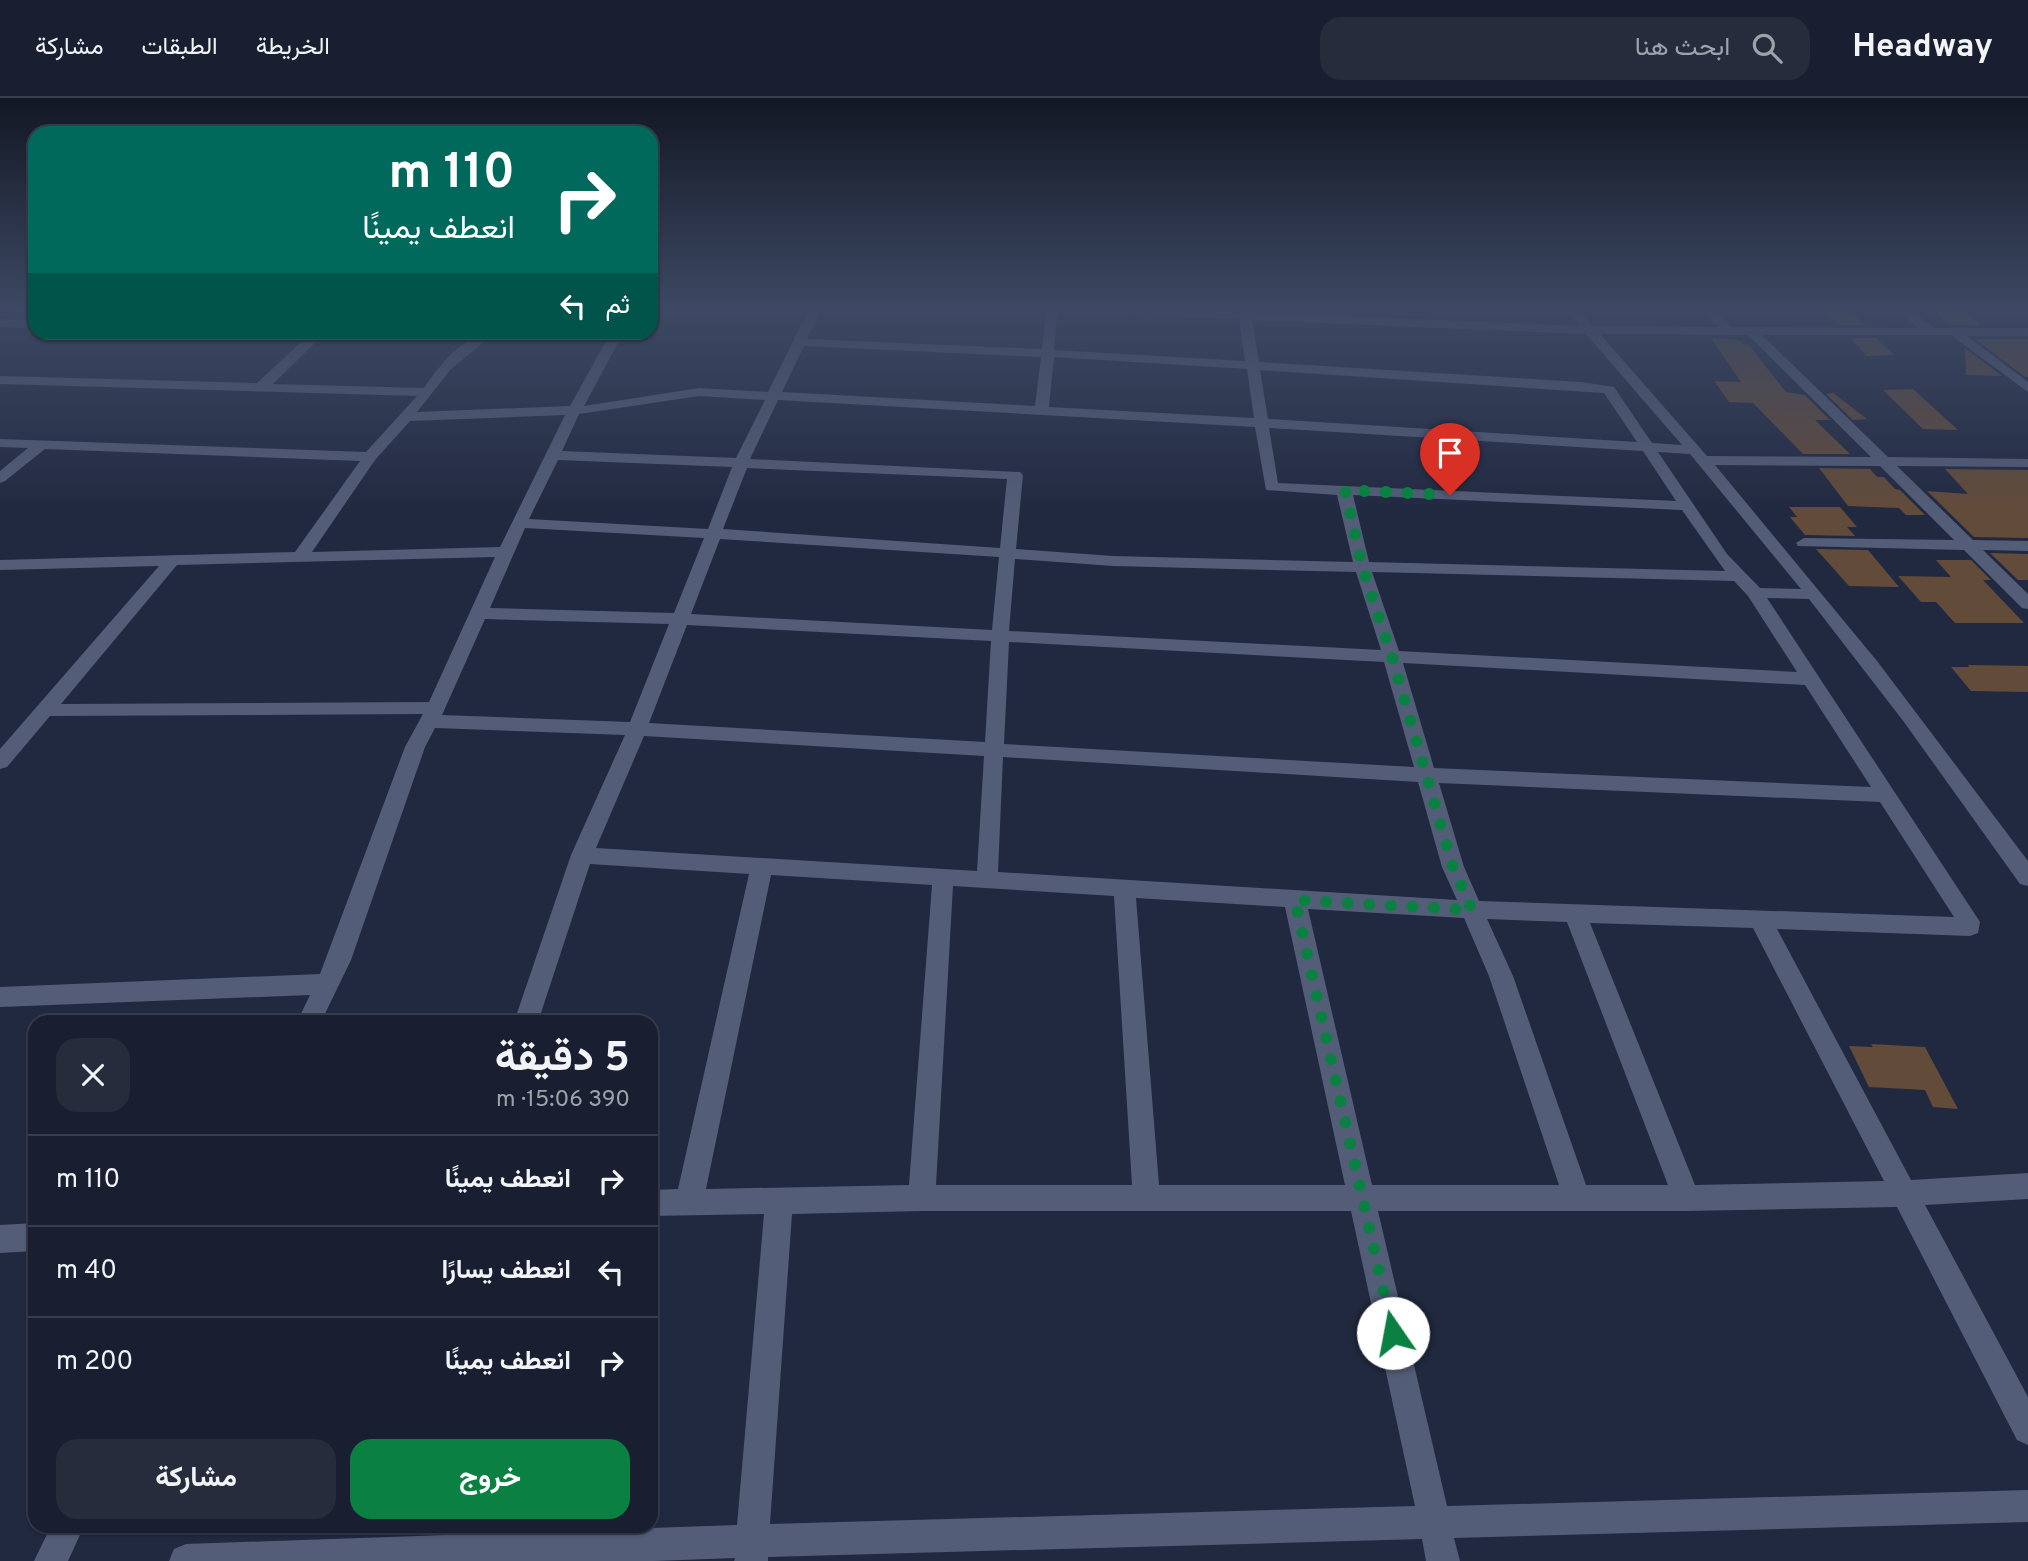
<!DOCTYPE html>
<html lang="ar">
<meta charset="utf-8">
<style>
:root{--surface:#191f30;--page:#262c3c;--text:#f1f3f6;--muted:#9fa2ab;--line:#373d4c;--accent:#0b8043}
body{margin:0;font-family:Overpass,Vazirmatn,sans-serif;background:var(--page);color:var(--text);direction:rtl;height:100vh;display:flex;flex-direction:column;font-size:26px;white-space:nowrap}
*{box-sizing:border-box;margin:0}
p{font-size:23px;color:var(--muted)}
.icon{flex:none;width:38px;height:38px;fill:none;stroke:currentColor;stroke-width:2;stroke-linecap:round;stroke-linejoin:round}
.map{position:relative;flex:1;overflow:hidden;direction:ltr}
.details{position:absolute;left:28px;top:917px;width:630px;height:518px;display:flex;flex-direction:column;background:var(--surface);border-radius:21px;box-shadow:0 2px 5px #0004,0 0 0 2px var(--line);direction:rtl}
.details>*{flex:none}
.banner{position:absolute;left:28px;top:28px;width:630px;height:214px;border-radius:21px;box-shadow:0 2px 5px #0004,0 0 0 2px var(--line);direction:rtl;background:#00695c;color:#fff;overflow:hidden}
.pin{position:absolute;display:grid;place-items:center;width:60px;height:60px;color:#fff;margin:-72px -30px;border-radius:50% 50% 50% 0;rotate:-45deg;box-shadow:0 0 7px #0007}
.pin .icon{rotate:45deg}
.me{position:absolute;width:77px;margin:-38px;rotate:348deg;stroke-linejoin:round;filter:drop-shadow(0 0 5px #0008)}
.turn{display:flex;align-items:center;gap:24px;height:147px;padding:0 28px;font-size:32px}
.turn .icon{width:91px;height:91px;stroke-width:2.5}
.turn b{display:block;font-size:49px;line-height:60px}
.then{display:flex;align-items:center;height:66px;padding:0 28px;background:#0003;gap:14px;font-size:26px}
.round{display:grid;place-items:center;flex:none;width:74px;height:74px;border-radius:21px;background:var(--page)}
.head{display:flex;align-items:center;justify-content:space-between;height:119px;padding:0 28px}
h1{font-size:42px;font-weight:700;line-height:52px}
.button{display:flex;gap:14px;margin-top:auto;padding:14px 28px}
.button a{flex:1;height:80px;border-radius:21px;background:var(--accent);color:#fff;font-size:28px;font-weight:700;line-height:80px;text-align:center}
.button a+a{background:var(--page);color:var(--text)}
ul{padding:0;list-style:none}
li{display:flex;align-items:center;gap:21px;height:91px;padding:0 28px;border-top:2px solid var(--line)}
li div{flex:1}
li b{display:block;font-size:26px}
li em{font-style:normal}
header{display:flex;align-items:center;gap:42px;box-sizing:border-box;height:98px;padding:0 35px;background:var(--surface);border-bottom:2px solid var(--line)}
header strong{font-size:33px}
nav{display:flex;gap:38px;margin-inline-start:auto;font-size:24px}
.search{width:490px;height:63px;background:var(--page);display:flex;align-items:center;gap:18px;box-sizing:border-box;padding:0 24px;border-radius:21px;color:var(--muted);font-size:26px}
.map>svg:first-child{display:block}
.building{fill:#634b39}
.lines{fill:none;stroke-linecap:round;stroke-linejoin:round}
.street{fill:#545d77;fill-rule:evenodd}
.route{stroke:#0b8043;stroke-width:12;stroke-dasharray:0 21.6}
</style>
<header>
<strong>Headway</strong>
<div class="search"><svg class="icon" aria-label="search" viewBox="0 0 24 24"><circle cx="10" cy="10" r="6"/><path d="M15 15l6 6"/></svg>ابحث هنا</div>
<nav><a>الخريطة</a><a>الطبقات</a><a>مشاركة</a></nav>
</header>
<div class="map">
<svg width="2028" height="1463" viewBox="0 0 2028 1463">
<rect width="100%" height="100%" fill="#212940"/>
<!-- building -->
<path class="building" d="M1823,211h26l16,16h-27z
M1932,211h30l18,16h-31z
M1711,240l28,2 3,4h6l38,48 19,3 25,25h-15l35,34h-47l-50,-51 -24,-1 -15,-21 27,1z
M1850,240h27l17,17 -27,1z
M1975,241h53v38h-3z
M1965,250l37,28 -36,-1z
M1913,291l45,41 -35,-1 -40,-39z
M1833,295l34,26 -14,1 -27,-26z
M1819,370l51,1 7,8h7l11,12 5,1 25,25h-19l-7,-7 -51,-2z
M1945,371l83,1v68l-54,-1 -47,-46 41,3z
M1789,409h51l17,20h-10l8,9 -50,-1 -15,-18h7z
M1816,451l52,1 31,37 -50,-1z
M1990,455l38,1v26h-10z
M1936,462h35l20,20h-8l41,43h-69l-19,-21h-15l-23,-26 53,1z
M1968,567l60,1v26l-57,-1 -20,-24h18z
M1871,946l54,3 33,62 -25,-2 -8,-17 -56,-3 -20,-41 24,1z"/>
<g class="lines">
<!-- street -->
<path class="street" d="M809,211h12l-14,30 235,10 4,-40h12l-4,41 191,11 -6,-42 -133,-6 -6,-4 138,3v-3h12l1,3 329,14 -15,-17h12l16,17 125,1 -17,-18h13l18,18 186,1 -22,-19h13l25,19h94v8h-61l61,46v10l-77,-57h-189l126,122 140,2v8l-131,-1 76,74 55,1v10l-45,-1 45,44v15l-6,-1 -58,-58 -166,-4 -2,-3 8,-5 150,2 -74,-74 -165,-1 162,196 151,200v25l-8,-2 -116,-162 -95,-123 -42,-1 213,324 -2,11 -8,3 -193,-7 134,251 117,-7v26l-103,6 103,192v48l-11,-5 -120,-233 -210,4h-309l69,295 581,-16v32l-574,16 6,23h-34l-4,-22 -654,18v4h-34l1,-3 -80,3h-486l5,-12 12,-5 551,-19 27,-311 -113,2v-26l27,-1 71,-315 -159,-10 -52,158h-24l57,-167 54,-120 -190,-7 -10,19 -74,213 -30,62h-24l13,-27 -310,12v-20l320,-13 85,-227 18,-33 -373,2 -43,51 -7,2v-20l159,-183 -159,4v-10l295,-8 65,-91 -315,-12 -40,32 -5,2v-12l28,-23 -28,-1v-8l366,13 51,-56 -417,-12v-8l257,7 55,-51h14l-53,52 151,4c16,-24 42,-56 72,-56l-45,37 -34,43 153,-6 41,-74h13l-40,74 115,-18 69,4zM1252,222l334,14 96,111 -30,-2 -38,-56 -32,-5 -323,-20zM1600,236l148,1 123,122 -164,-1zM804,248l237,11 -6,49 -253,-14zM1054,259l193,12 7,49 -205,-11zM1260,272l344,23 33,49 -369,-23zM699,298l66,4 -29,58 -174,-7 17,-37zM778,302l477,27 11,63 71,5 16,67 -240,-6 -97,-7 7,-74 -3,-3 -270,-13zM565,317l-65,132 -188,5 63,-92 35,-39zM1269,330l374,23 33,50 -398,-18zM1658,354l32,2 111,135 -41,-1 -33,-34zM558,362l174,7 -24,62 -179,-10zM747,370l260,11 -7,69 -277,-19zM1353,397l329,15 43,61 -356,-9zM525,430l179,10 -30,75 -184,-5zM720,441l279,18 -7,73 -301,-16zM495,459l-66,145 -368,2 116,-139zM1015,461l98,7 243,6 25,78 -372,-19zM1372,474l362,9 14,15 49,76 -398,-21zM485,521l184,5 -39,98 -188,-7zM687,527l304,16 -6,101 -336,-19zM1009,544l375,20 30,105 -410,-23zM1403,565l402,22 66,102 -437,-19zM644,638l340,20 -7,115 -381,-23zM1003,659l415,25 24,85 15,33 -459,-28zM1439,685l441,19 74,115 -475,-16 -15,-34zM771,777l161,10 -23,300 -203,4zM953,788l161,10 18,289h-196zM1136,800l149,9 60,278h-186zM1308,811l156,9 25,58 70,209h-187zM1487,821l80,3 101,263h-82l-73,-209zM1590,825l163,5 131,253 -189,4zM922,1113h429l64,295 -645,18 22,-310z
M0,221l35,1v8l-35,-1z
M127,234h14l-10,8 -6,-4z
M35,1125v28l-35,2v-28z
M51,1428h33l-16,35h-34z"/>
</g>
<!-- sky -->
<linearGradient id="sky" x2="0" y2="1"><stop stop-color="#121723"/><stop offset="0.51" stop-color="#3d4964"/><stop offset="1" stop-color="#3d4964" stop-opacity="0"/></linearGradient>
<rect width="2028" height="415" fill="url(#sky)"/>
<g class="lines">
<!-- route -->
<path class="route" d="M1393,1235l-98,-433 177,10 -19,-43 -61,-210 -30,-91 -17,-76 105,5"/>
</g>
</svg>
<div class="pin" style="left:1450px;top:397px;background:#d93025"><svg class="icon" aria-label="arrive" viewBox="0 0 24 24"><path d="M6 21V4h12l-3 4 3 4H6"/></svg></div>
<svg class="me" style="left:1393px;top:1235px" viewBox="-20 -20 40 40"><circle r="19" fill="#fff"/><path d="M0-13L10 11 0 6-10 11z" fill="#0b8043"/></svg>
<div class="banner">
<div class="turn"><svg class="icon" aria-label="right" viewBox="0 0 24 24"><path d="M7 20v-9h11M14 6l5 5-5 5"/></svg><div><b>110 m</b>انعطف يمينًا</div></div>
<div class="then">ثم<svg class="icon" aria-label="left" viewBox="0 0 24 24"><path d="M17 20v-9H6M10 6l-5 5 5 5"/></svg></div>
</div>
<section class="details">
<div class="head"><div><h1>5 دقيقة</h1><p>390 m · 15:06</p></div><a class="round"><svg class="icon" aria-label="close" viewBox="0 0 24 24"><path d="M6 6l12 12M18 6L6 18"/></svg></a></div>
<ul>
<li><svg class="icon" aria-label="right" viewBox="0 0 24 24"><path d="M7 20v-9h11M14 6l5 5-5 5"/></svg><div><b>انعطف يمينًا</b></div><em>110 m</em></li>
<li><svg class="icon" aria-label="left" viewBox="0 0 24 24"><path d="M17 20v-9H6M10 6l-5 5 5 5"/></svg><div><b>انعطف يسارًا</b></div><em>40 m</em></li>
<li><svg class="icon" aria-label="right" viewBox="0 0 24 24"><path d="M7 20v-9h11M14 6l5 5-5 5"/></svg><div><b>انعطف يمينًا</b></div><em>200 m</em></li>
</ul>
<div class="button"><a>خروج</a><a>مشاركة</a></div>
</section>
</div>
